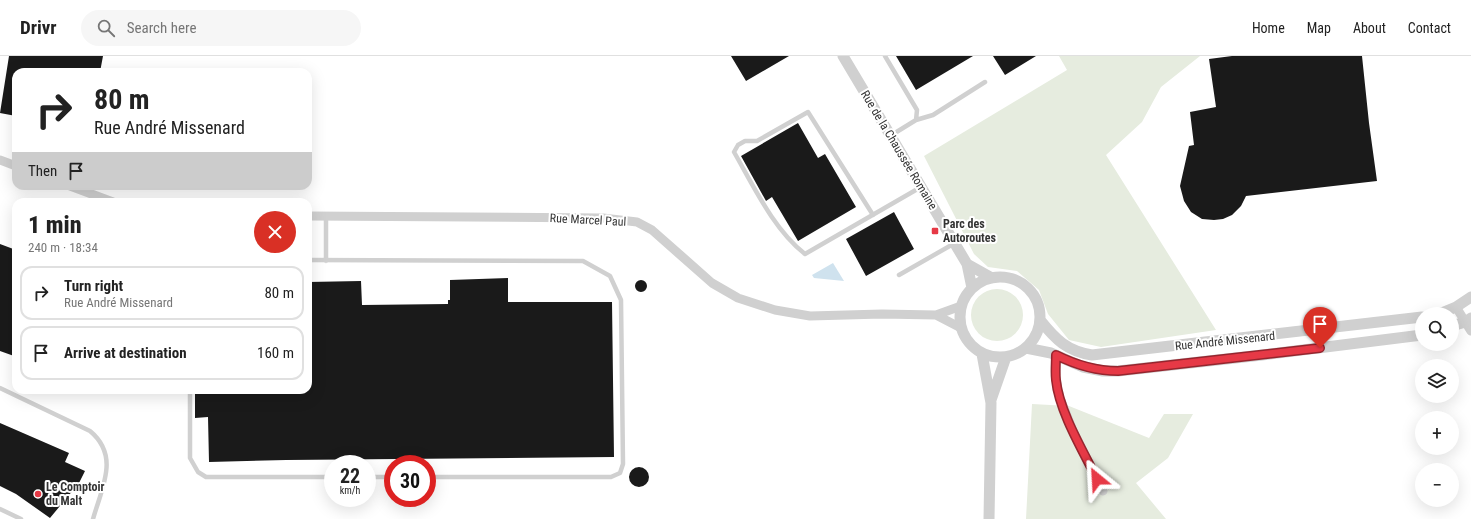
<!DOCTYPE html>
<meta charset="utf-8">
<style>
:root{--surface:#fff;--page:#f6f6f6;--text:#222;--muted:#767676;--line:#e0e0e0}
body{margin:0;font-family:"Roboto Condensed",sans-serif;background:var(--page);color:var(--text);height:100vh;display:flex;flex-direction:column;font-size:15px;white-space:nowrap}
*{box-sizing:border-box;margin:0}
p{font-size:13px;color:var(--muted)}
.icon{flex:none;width:22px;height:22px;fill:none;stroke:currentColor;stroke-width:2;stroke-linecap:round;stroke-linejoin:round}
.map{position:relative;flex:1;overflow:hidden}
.drawer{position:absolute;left:12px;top:142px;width:300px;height:196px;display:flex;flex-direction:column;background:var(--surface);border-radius:12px;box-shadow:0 4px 16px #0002}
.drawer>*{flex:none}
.guide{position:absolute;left:12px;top:12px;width:300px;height:122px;border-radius:12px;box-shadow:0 4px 16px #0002;background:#fff;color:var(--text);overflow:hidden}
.fabs{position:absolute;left:1415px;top:251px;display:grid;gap:8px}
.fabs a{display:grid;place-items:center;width:44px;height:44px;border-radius:50%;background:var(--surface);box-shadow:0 4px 16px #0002;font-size:20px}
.speed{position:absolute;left:324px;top:399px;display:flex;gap:8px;font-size:20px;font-weight:700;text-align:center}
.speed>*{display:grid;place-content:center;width:52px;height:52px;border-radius:50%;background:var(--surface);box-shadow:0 4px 16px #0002;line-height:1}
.speed small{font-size:10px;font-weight:400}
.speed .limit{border:6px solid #d22;background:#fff;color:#111}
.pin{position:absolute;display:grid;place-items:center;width:34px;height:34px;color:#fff;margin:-41px -17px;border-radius:50% 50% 50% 0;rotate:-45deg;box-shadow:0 0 4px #0007}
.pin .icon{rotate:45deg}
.me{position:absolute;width:44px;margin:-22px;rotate:333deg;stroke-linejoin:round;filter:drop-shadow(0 0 3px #0008)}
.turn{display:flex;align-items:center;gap:14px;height:84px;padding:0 16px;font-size:18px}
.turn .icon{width:52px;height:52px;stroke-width:2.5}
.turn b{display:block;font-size:28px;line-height:34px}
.then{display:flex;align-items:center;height:38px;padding:0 16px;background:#0003;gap:8px;font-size:15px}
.round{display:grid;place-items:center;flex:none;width:42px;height:42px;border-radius:21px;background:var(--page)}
.head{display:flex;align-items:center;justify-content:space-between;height:68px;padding:0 16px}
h1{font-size:24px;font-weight:800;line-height:30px}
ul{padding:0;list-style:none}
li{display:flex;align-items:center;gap:12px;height:54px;margin:0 8px 6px;padding:0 8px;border:2px solid var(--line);border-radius:12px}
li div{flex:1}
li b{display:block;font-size:15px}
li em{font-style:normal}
header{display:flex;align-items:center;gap:24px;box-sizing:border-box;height:56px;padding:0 20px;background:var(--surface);border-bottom:1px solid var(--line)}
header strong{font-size:19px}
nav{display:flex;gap:22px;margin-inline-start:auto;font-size:14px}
.search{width:280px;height:36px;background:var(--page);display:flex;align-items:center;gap:10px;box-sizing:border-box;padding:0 14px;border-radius:22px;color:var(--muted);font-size:15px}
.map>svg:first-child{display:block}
.green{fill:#e6ecdf}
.water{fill:#cfe2ee}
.building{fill:#1a1a1a}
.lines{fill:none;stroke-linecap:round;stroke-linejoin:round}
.service{stroke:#d0d0d0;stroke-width:4.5}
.minor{stroke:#d0d0d0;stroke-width:9}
.tertiary{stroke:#d0d0d0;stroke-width:11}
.route-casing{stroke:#96252e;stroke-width:10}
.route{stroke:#e63946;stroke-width:7}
.poi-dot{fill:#e63946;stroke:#fff;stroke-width:1.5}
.labels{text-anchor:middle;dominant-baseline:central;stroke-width:4;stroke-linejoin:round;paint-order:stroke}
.street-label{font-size:12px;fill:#333;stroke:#fff}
.poi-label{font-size:12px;font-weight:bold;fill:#333;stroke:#fff;text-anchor:start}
</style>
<header>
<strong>Drivr</strong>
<div class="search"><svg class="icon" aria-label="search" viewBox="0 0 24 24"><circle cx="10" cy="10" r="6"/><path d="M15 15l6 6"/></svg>Search here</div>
<nav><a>Home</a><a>Map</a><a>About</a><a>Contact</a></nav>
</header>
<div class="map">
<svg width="1471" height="463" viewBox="0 0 1471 463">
<rect width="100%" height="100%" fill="#fff"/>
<!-- green -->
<path class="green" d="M1059,0h141l-39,31 -19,35 -36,33 110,175 -115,17 -32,-7 -21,-26 -9,-24 -22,-19 -29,-4 -14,-13 -50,-98 143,-86z
M971 259a26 26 0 1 1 52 0a26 26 0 1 1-52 0Z
M1032,348l37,2 80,32 15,-24h29l-25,44 -32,25 30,36h-140z"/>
<!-- water -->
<path class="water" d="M833,207l11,18 -30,-3 -2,-3z"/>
<!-- building -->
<path class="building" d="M9,0h94l-3,16h-84v44l-16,-3z
M731,0h58l-43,25z
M896,0h77l-57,34z
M993,0h43l-31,19z
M1232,0h130l7,67 8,58 -131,15 -5,10 -9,9 -9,4 -9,1 -12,-1 -11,-7 -7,-11 -4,-15 9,-40 5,-1 -4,-33 26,-5 -7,-48z
M798,67l20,35 7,-4 31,53 -58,34 -26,-44 -6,4 -25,-45z
M894,156l20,37 -48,27 -20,-37z
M0,188l16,6v101l-2,5 -14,-5z
M508,222v24h104l2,155 -328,3 -77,2 -1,-45 -13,1v-28h113v-108l53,-1 1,24 86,-1v-4h2v-20z
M635 230a6 6 0 1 1 12 0a6 6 0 1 1-12 0Z
M0,367l69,30 -4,9 20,9 -6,12 -29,35 -34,-24 -16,-8z
M629 421a10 10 0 1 1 20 0a10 10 0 1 1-20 0Z"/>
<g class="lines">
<!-- service -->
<path class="service" d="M885,0l32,54 -1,10
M890,80l26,-16 17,-5 52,-33
M873,159l-65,-103 -51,29h-12l-7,4 -4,7c20,35 40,78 71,102l116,-67
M326,160v45
M308,204l275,1 27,15 11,24 2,164 -3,9 -9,4h-184
M899,219l56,-32
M0,332l90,43c30,25 12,56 3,88
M190,334v68l8,14 8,5h127
M367,421h26
M0,453l21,10"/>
<!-- minor -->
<path class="minor" d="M0,104l16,6
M70,130l43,16
M308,160l295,2 34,4 15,8 60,53 26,15 37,12 35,6 72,-2 54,1 25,-9
M1456,251l15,24
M936,259l25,13
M1056,299v25l4,18 13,33 30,60"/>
<!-- tertiary -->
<path class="tertiary" d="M843,0l124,208 5,24
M967,208l25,14
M960 261a40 40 0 1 1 80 0a40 40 0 1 1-80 0Z
M1439,258l17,-7 15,-10
M1040,264c16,20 27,31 52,35l330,-38
M1452,270l13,-4 6,-4
M1026,292l25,5 32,14 20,4h15l144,-16 160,-20
M982,298l9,49 -2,116
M991,344l15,-43"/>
</g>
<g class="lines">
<!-- route casing -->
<g class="route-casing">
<path id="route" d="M1097,423c-14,-28 -38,-68 -41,-99 -1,-8 0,-17 0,-25 20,10 39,16 62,16l202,-23"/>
</g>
<!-- route -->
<use href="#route" class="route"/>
</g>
<!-- markers -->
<g class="poi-dot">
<rect x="931" y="171" width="8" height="8" rx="2"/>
<circle cx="38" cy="438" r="4"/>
</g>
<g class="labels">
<!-- street labels -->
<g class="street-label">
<text transform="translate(899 94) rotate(59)">Rue de la Chaussée Romaine</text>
<text transform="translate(588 164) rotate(3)">Rue Marcel Paul</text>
<text transform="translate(1225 285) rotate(-6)">Rue André Missenard</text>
</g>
<!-- poi labels -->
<g class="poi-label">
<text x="943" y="168">Parc des<tspan x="943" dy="14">Autoroutes</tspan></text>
<text x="46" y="431">Le Comptoir<tspan x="46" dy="14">du Malt</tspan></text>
</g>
</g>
</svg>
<div class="fabs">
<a><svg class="icon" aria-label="search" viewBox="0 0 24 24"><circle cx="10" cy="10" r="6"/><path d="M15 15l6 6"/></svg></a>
<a><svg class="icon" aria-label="layers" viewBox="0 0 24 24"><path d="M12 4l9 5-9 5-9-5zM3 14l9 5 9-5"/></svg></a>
<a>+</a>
<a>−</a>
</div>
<div class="speed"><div>22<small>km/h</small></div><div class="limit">30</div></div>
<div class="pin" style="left:1320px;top:292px;background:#d93025"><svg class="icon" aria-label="arrive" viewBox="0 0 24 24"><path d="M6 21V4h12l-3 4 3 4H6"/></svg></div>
<svg class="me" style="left:1097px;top:423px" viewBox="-20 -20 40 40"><path d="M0-17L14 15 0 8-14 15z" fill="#e63946" stroke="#fff" stroke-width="4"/></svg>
<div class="guide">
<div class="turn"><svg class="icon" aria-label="right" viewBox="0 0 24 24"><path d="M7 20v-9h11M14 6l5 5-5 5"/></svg><div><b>80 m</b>Rue André Missenard</div></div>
<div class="then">Then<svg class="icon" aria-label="arrive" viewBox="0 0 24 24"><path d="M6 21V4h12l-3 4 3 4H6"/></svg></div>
</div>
<section class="drawer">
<div class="head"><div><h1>1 min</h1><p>240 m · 18:34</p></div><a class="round" style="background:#d93025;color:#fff"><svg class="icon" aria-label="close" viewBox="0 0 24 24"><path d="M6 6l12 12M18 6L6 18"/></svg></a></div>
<ul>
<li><svg class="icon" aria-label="right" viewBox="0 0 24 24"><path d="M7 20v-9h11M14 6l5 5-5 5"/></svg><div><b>Turn right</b><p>Rue André Missenard</p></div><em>80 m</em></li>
<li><svg class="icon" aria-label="arrive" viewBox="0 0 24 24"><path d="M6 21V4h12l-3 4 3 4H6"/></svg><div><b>Arrive at destination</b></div><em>160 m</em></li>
</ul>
</section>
</div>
